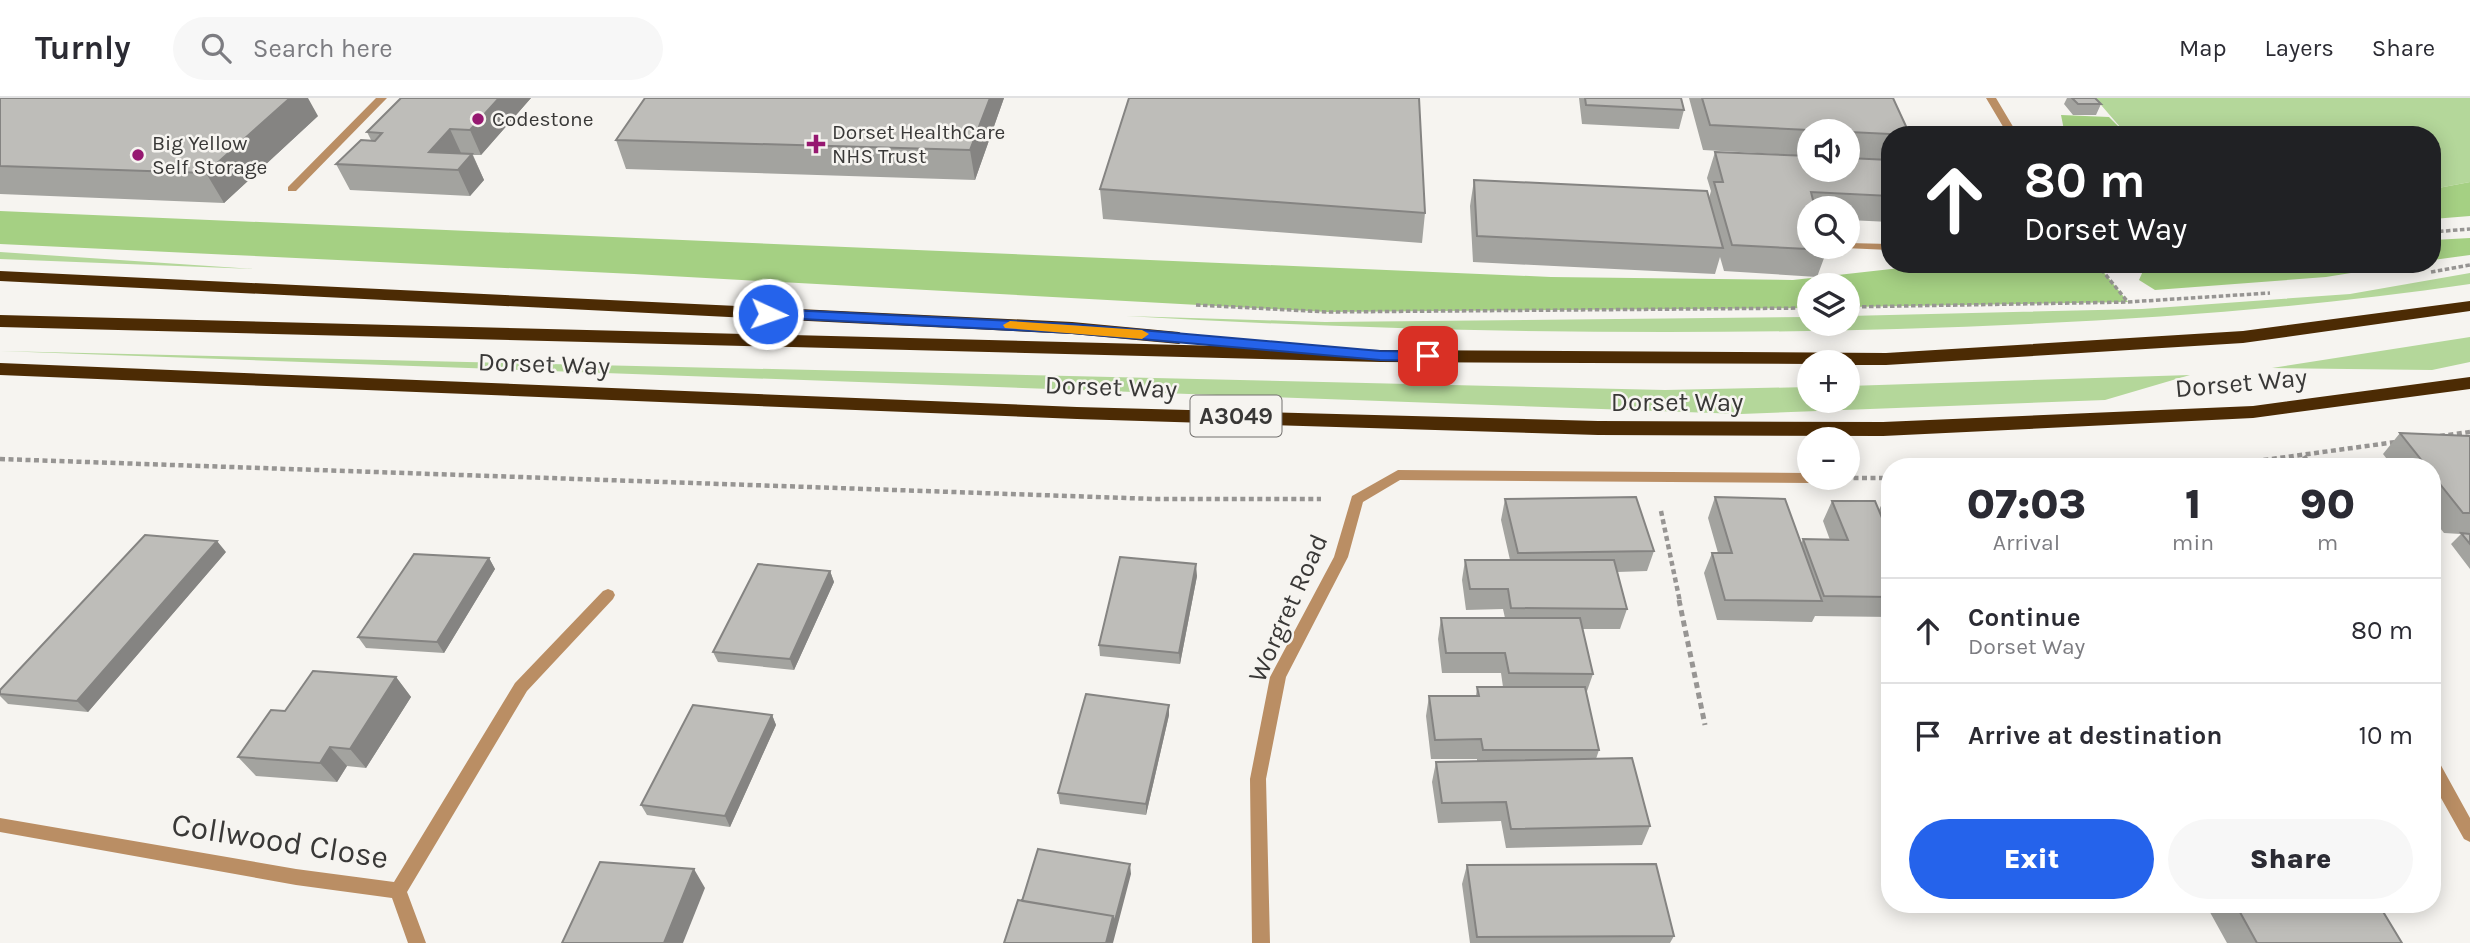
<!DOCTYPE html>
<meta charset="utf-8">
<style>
:root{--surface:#fff;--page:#f7f7f7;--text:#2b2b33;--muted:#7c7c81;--line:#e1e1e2;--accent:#2563eb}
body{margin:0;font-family:Karla,sans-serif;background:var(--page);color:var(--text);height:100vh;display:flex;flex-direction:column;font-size:26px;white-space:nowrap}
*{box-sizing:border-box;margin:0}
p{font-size:23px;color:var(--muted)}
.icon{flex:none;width:38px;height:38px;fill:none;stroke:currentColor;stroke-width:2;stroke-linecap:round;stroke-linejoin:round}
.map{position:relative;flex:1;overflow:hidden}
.details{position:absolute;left:1881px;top:360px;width:560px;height:455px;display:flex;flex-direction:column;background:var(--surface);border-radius:28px;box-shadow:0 4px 18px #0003}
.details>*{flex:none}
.banner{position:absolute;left:1881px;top:28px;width:560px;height:147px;border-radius:28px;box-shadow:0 4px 18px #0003;background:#202124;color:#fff;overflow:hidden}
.tools{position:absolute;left:1797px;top:21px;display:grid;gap:14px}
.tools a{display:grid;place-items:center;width:63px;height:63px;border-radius:50%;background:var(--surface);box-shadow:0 4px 18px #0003;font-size:35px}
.pin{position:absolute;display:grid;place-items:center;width:60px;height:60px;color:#fff;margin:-30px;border-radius:14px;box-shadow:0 4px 10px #0006}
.me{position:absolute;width:77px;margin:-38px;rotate:93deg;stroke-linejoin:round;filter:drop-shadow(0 0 5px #0008)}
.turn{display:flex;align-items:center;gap:24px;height:147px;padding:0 28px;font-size:32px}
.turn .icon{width:91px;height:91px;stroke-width:2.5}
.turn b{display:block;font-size:49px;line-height:60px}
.eta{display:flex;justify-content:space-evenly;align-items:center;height:119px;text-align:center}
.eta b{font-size:42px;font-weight:800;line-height:49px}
.cta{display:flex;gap:14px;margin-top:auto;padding:14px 28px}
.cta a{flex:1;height:80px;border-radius:42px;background:var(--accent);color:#fff;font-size:28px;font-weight:800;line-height:80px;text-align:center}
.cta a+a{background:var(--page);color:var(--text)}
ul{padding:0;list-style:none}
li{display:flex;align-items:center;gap:21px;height:105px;padding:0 28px;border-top:2px solid var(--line)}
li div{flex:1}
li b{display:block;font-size:26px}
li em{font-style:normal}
header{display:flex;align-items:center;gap:42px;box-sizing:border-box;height:98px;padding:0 35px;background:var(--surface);border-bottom:2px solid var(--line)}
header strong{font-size:33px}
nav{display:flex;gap:38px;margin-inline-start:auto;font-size:24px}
.search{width:490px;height:63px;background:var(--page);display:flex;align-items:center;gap:18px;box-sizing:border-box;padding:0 24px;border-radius:38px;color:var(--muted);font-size:26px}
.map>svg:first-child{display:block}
.green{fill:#b4d79a}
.forest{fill:#a5d083}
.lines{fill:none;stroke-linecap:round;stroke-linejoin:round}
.path-far2{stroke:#979593;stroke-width:3.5;stroke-dasharray:4.5 2.5;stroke-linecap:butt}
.path-far1{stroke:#979593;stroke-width:4.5;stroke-dasharray:5 3.5;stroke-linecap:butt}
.path{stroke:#979593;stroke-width:5;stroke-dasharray:6 4.5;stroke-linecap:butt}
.lane{fill:#ba8e64;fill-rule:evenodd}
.street{fill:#ba8e64;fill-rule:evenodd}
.highway{fill:#4c2b04;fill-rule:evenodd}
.wall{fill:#a3a39f}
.shaded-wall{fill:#858482}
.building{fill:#bebdb9;stroke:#858482;stroke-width:2}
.route{fill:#2563eb;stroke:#184099;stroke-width:2}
.slow{fill:#f59e0b}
.poi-dot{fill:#961870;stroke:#f6f4f0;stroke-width:2.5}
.labels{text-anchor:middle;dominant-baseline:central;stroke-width:5;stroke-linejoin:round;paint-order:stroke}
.far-poi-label{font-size:21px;fill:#393837;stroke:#f6f4f0;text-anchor:start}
.shield{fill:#f6f4f0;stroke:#72706e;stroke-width:2}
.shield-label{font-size:24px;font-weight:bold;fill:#393837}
.street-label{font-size:26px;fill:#393837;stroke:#f6f4f0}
.near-street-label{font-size:32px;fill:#393837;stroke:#f6f4f0}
</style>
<header>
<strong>Turnly</strong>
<div class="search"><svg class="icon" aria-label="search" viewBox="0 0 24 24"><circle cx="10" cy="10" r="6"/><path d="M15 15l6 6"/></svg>Search here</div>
<nav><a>Map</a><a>Layers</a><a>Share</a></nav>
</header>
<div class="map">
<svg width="2470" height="845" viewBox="0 0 2470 845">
<rect width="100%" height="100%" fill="#f6f4f0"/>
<!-- green -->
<path class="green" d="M2095,0h375v84l-37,7 -1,-54h-305z
M0,154l254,17 -254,-10z
M2470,175v11c-190,28 -381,39 -573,45 -257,7 -514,2 -771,-13l199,6 484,-5 1,7h38v-8l294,-7 208,-15z
M2470,239v25l-38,8 -160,-2z
M0,253l1665,39 144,-3 1,14h38v-15l342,-11 -85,25 -364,14z"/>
<!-- forest -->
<path class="forest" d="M2061,17l48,2 18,18h-62z
M2470,84v34l-37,3v-30z
M0,113l1551,66 242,3 143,-16h161l31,38 -280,5v-22h-38l-1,23 -482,4 -693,-38 -634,-30z
M2470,140v17l-37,5v-20z
M2158,166h249l-81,13 -171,13 -16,-10 4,-9z"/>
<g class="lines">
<!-- path-far2 -->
<path class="path-far2" d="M2432,134l38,-3
M2097,166l30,37
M2431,174l39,-7
M1196,207l131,7 483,-4
M1848,209l280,-5 142,-9"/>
<!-- path-far1 -->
<path class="path-far1" d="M2440,338l30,-4
M2304,358l7,11
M0,361l1155,40h166
M2213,369l183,-25
M1845,380h45
M1661,413l19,91"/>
<!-- path -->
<path class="path" d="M1679,502l26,125"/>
<!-- lane -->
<path class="lane" d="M376,0h11l-91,93h-8v-4z
M1848,145l42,1v6l-46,-2 -1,-1h5z"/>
<!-- street -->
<path class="street" d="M1986,0h10l22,37h-10z
M1398,372l412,3v5h7l-7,5 -410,-3 -37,22 -15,55 -62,120 -20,102 4,164h-18l-2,-164 20,-102 64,-120 18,-61z
M608,491l5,2 2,4 -2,4 -86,92 -120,201 19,51h-18l-16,-45 -96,-13 -296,-53v-14l296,51 98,13 121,-199 88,-92z
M2432,660l6,2 32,58v24l-6,-3 -32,-57z"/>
<!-- highway -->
<path class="highway" d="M0,173l1072,51 107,10 9,6 -9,6 -107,-10 -1072,-53z
M2470,203v10l-227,32 -357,22h-38v-3h-38v2l-430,-2 -1380,-35v-12l1380,35 506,3 357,-22z
M0,265l1077,44 521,14 285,1 370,-16 217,-29v12l-217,29 -370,18 -285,-1 -521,-16 -1077,-44z"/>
</g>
<!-- wall -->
<path class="wall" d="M0,0l318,18 -94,87 -224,-9z
M401,0h130l-50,57h-8l11,25 -14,16 -120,-6 -14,-26 35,-24 -4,-8z
M645,0h359l-29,82 -349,-11 -10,-29z
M1579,0h102l3,12 -5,19 -97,-5z
M1689,0h204l-3,37v87l-42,-2v-12h-38l17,42 -10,27 -93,-6 -4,-14 -5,17 -242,-12 -3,-56 4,-26 235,18 2,-7 -4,-13 8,-26 133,18v-39h-38v25l-107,-6z
M2067,0h28l6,6 -5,11h-23l-9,-11z
M1100,91l325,24 -3,30 -319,-24z
M2400,335l70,3v133l-19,-25 10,-10 -17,-1 -12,-15v-51h-39l-10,-13z
M1715,399l86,47 2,-5 27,1 -7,-19 9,-20 47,9 6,-13h5v120l-75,-1 -3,6 -95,-2 -13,-47 8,-20h6l-10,-35z
M1505,401l149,52 -7,20 -30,1 10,37 -7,20h-38l11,45 -7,20 13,56 -3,9 54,67 -8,19 -136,3 -5,-27 -63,2 -6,-41 4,-20 41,-1v-2h-46l-5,-43 3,-20h47l1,-9h26l-2,-14h-59l-4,-34 3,-21h64l-2,-9 -37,1 -4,-30 3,-20h45l-9,-40z
M226,454l-138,160 -80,-8 -8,-8v-6z
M489,460l6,11 -51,84 -78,-5 -8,-11z
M830,473l4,11 -40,88 -76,-8 -5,-10z
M1197,478l-17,88 -80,-8 -1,-11z
M396,579l15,20 -45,71 -19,-2 -10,16 -81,-6 -18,-19 47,-46z
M1169,607v10l-23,100 -86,-11 -2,-11z
M772,617l4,10 -46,102 -83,-12 -6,-10z
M1467,767l207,71 -4,7h-200l-8,-59z
M2206,807h173l23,38h-175z"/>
<!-- shaded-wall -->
<path class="shaded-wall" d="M290,0h18l10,18 -94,87 -18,-30z
M499,0h32l-50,57 -11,-25z
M990,0h14l-29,82 -5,-30z
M450,31l12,26 -33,-3z
M472,56l12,26 -14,16 -12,-26z
M217,443l9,11 -138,160 -11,-11z
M489,460l6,11 -51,84 -7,-11z
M1196,466l1,12 -17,88 -1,-11z
M830,473l4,11 -40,88 -4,-11z
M396,579l15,20 -45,71 -16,-19z
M1169,607v10l-23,100v-11z
M772,617l4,10 -46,102 -5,-11z
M330,649l17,19 -10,16 -17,-19z
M1130,766l1,10 -18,69h-7l7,-27z
M694,771l11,19 -22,55h-19z"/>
<!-- building -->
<path class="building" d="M0,0h290l-84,75 -206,-7z
M401,0h98l-29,32 -20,-1 -21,23 43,2 -14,16 -122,-6 25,-24 14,1 7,-8 -15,-1z
M645,0h345l-20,52 -354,-10z
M1129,0h290l6,115 -325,-24z
M1585,0h96l3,12 -98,-5z
M1702,0h191l17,37 -200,-10z
M2072,0h23l6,6h-23z
M1715,54l95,4v14h38v-12l42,2v36l-79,-4 4,16h-5v39h16l1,3 -95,-5 -18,-63h9z
M1474,82l233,11 16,57 -246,-12z
M2400,335l70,3v77h-7l-31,-39v-7h-5z
M1636,399l18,54 -136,2 -13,-54z
M1715,399l70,2 37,102 -97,-1 -13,-47h20z
M1885,399h5v11z
M1832,403h43l15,36v60l-66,-1 -21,-57 45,1z
M2461,435l9,1v10z
M145,437l72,6 -140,160 -77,-7v-4z
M414,456l75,4 -52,84 -79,-5z
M1120,459l76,7 -17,89 -80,-8z
M1465,462h149l13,49 -116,-1 -3,-19h-38z
M758,466l72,7 -40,88 -77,-7z
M1441,520h139l13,56 -84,-1 -4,-20h-59z
M313,573l83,6 -46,72 -20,-2 -10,16 -82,-6 33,-47 14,1z
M1477,589h108l14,63h-116l-2,-11 -46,1 -6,-44h50z
M1086,596l83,11 -23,99 -88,-11z
M693,607l79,10 -47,101 -84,-11z
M1632,660l18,68 -139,3 -5,-27 -64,1 -6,-41z
M1038,751l92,15 -16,60 -1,-8 -91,-15z
M600,764l94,7 -30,74h-102z
M1656,766l18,72 -197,1 -10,-72z
M1018,802l95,16 -7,27h-102z
M2236,807h143l23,38h-145z"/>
<!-- route -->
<path class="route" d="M768,211l304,15 308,27 48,1 7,4 -7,5 -48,-1 -308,-27 -309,-16v-6z"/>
<!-- slow -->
<path class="slow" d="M1010,223l132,9 7,4 -7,5 -137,-11 -2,-3z"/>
<!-- markers -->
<g class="poi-dot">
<circle cx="478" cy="21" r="7"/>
<path d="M812.5 35.5h7v7h7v7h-7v7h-7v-7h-7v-7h7z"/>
<circle cx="138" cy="57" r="7"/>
</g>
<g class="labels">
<!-- far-poi labels -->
<g class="far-poi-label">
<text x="492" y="21">Codestone</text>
<text x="832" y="34">Dorset HealthCare<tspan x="832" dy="24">NHS Trust</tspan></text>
<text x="152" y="45">Big Yellow<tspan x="152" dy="24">Self Storage</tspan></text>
</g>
<!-- shield labels -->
<rect class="shield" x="1190.5" y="297.5" width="91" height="41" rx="5"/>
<g class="shield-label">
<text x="1236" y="318">A3049</text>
</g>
<!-- street labels -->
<g class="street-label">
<text transform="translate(544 266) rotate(2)">Dorset Way</text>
<text transform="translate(2241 285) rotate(-5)">Dorset Way</text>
<text transform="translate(1111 289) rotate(2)">Dorset Way</text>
<text x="1677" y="304">Dorset Way</text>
<text transform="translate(1288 510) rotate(-66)">Worgret Road</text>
</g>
<!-- near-street labels -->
<g class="near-street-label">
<text transform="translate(280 743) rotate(9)">Collwood Close</text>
</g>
</g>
</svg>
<div class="tools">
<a><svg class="icon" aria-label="sound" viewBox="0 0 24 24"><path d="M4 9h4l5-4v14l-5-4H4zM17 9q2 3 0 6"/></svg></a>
<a><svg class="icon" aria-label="search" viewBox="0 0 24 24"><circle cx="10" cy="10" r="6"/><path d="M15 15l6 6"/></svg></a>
<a><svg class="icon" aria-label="layers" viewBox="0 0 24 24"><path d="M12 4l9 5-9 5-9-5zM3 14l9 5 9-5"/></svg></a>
<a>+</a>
<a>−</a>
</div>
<div class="pin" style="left:1428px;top:258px;background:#d93025"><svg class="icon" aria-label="arrive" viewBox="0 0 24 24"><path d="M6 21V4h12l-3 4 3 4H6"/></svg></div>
<svg class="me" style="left:768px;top:216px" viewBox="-20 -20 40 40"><circle r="17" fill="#2563eb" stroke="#fff" stroke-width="3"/><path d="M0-11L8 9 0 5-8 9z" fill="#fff"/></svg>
<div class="banner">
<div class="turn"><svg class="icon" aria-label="ahead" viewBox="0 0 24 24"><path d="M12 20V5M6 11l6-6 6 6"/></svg><div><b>80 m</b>Dorset Way</div></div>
</div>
<section class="details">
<div class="eta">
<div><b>07:03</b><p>Arrival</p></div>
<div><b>1</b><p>min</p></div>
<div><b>90</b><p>m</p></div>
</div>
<ul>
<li><svg class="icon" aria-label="ahead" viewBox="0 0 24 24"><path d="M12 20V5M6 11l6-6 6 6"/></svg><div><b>Continue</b><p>Dorset Way</p></div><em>80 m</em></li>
<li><svg class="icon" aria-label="arrive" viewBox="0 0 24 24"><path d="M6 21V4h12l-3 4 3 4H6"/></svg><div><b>Arrive at destination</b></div><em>10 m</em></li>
</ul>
<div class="cta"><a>Exit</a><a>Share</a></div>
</section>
</div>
